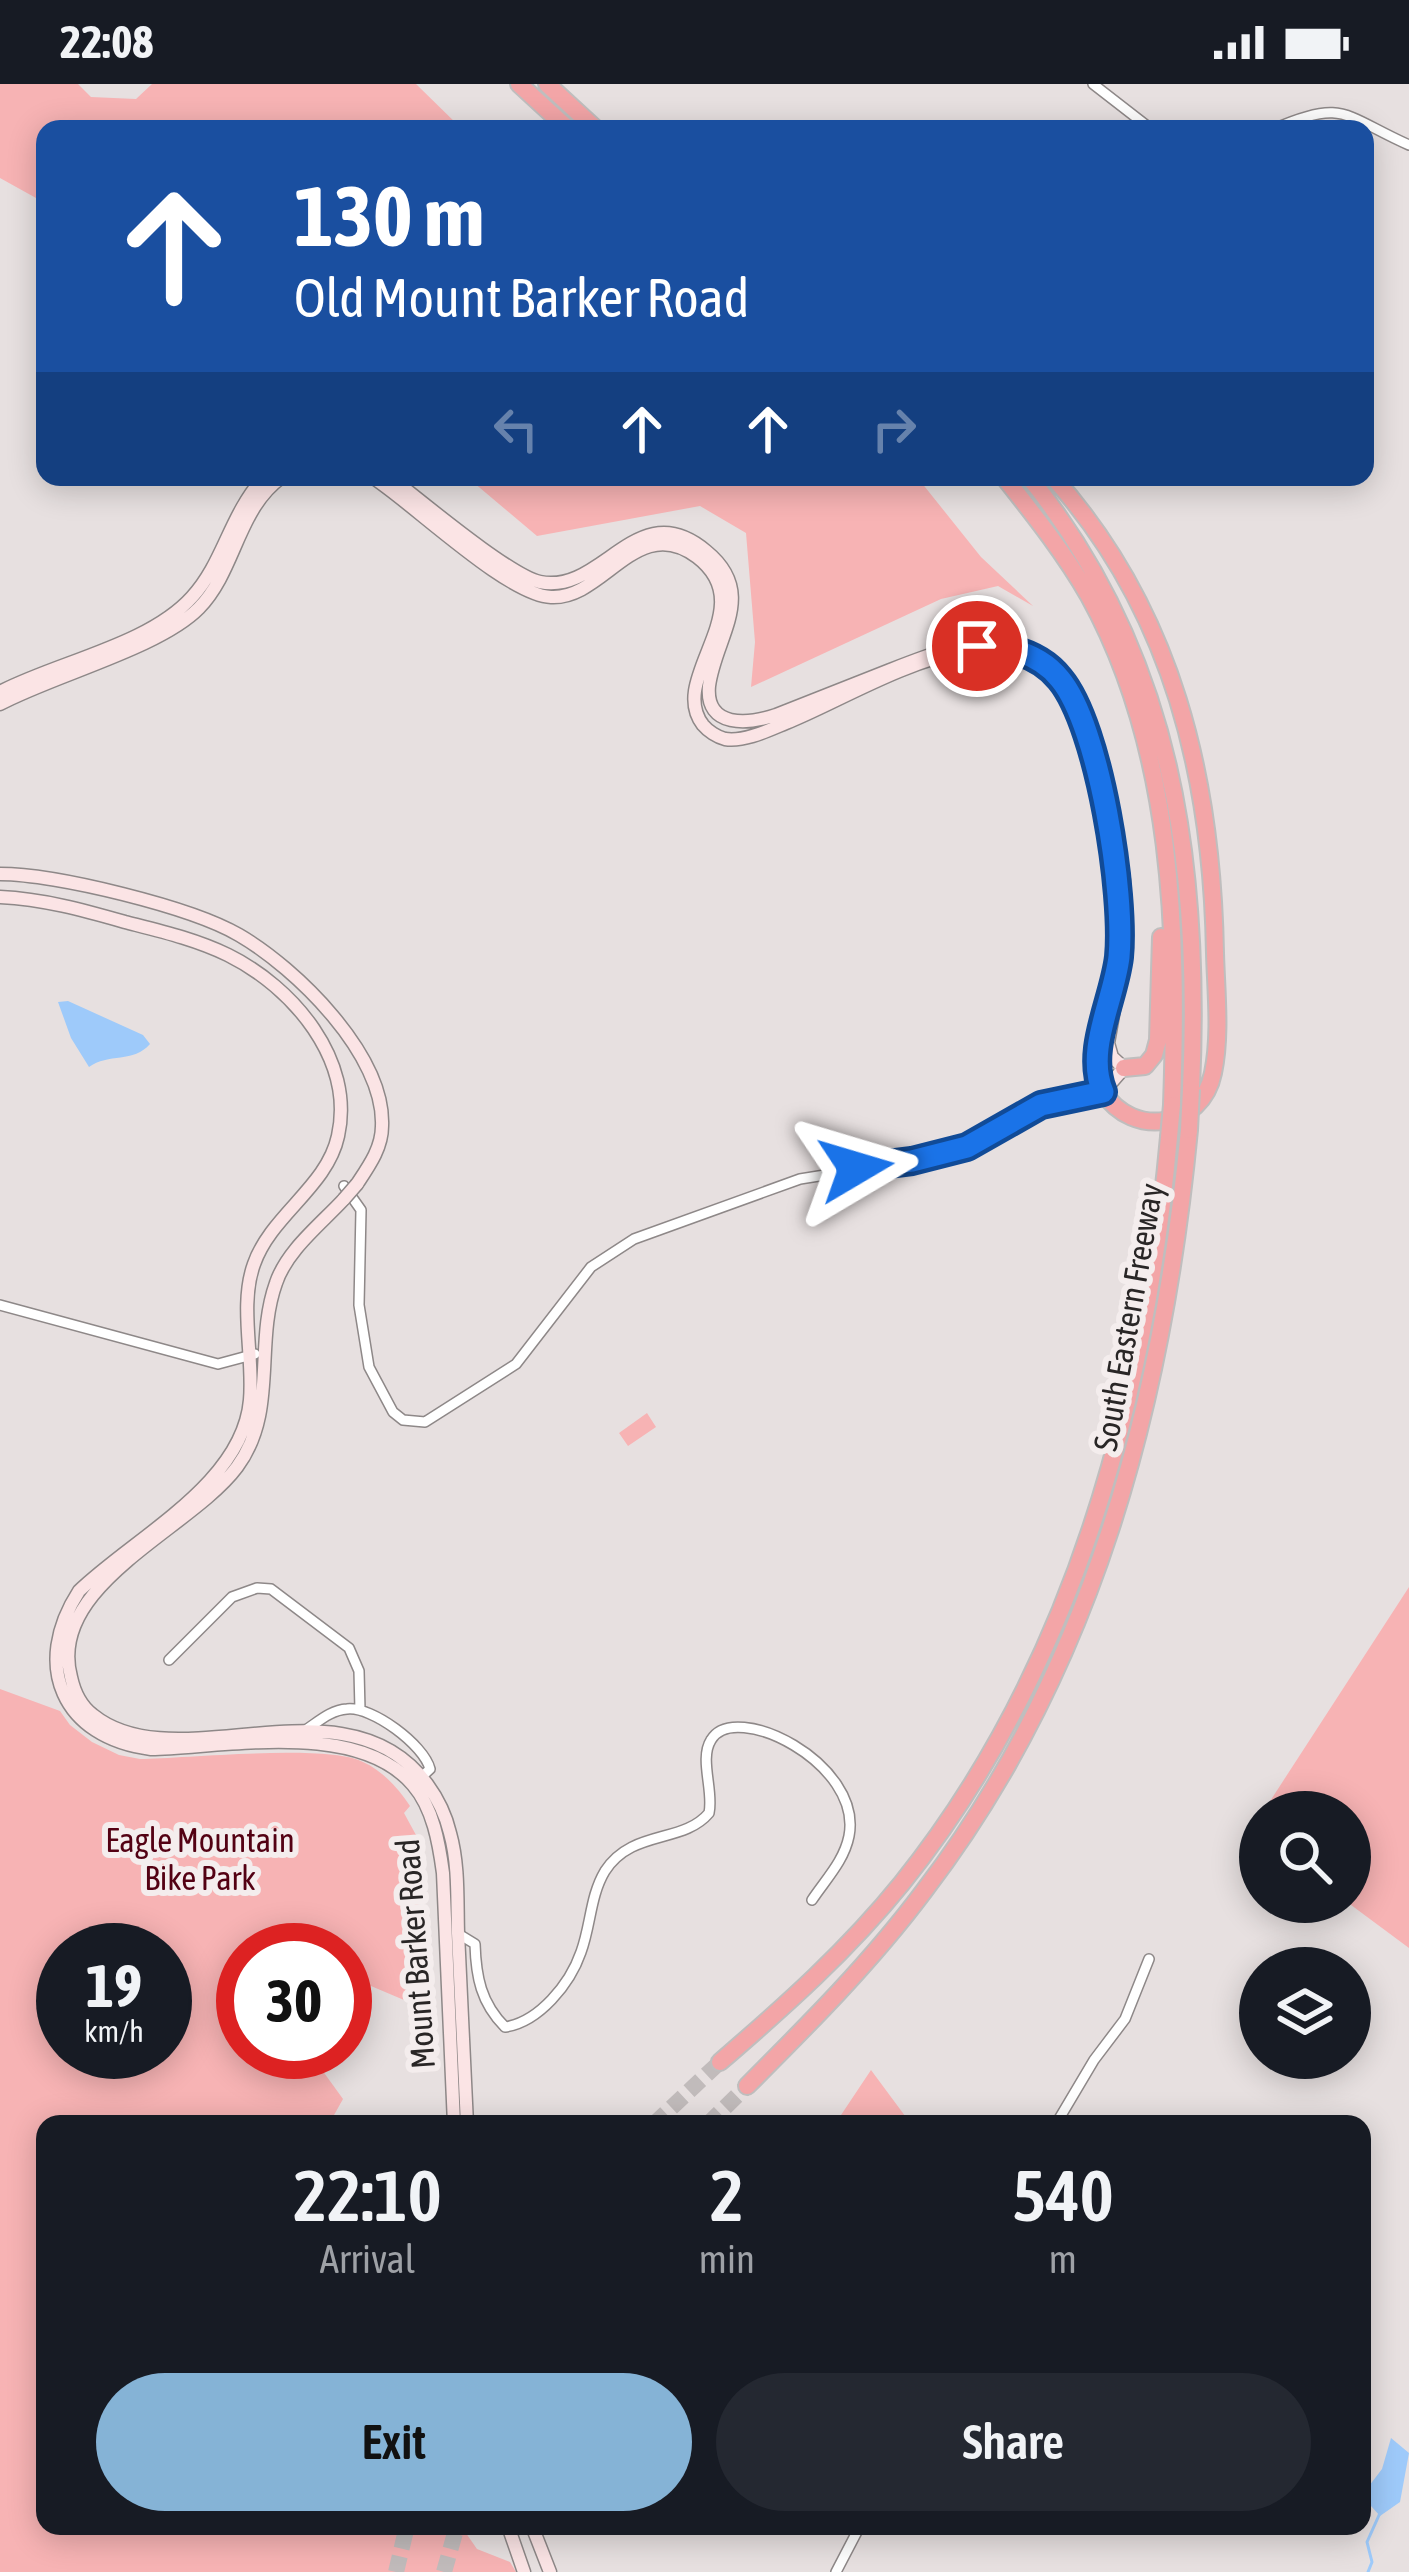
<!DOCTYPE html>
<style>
:root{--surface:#171b24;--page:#242831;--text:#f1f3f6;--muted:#9ea1a6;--accent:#85b3d6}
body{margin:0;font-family:"Asap Condensed",sans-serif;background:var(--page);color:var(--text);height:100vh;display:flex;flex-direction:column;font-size:45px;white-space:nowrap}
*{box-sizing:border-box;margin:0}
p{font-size:39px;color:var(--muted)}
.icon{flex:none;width:66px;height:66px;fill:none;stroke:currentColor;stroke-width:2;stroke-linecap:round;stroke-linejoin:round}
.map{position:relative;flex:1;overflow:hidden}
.sheet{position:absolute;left:36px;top:2031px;width:1335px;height:420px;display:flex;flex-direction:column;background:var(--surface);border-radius:24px;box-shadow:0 6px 30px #0003}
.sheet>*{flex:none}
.hud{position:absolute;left:36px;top:36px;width:1338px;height:366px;border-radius:24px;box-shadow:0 6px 30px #0003;background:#1a4fa0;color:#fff;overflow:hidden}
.buttons{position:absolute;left:1239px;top:1707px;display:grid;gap:24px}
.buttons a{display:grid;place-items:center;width:132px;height:132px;border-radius:50%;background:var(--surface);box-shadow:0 6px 30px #0003;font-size:60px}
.speed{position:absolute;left:36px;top:1839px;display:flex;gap:24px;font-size:60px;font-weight:700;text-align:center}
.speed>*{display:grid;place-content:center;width:156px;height:156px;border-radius:50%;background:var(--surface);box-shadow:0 6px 30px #0003;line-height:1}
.speed small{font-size:30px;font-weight:400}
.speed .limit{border:18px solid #d22;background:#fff;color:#111}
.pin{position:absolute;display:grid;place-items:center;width:102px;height:102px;color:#fff;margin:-51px;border:6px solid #fff;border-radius:50%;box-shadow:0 3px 12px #0007}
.me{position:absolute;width:132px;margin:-66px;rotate:83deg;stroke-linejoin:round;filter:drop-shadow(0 0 9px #0008)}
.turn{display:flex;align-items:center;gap:42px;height:252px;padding:0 60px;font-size:54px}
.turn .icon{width:156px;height:156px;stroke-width:2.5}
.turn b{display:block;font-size:84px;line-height:102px}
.lanes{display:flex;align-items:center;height:114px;padding:0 60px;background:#0003;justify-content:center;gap:60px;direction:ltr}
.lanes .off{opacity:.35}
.eta{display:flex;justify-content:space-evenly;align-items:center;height:204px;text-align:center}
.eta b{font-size:72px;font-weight:600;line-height:84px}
.cta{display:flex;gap:24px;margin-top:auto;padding:24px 60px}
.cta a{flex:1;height:138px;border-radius:72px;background:var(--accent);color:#111;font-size:48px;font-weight:600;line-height:138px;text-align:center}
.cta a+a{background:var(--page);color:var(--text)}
.status{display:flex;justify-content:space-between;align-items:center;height:84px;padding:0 60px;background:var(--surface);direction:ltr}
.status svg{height:33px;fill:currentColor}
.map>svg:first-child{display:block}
.green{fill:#f7b3b4;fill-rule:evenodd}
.water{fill:#9ecafa}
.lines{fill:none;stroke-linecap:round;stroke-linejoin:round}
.stream{stroke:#9ecafa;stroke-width:3}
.motorway-tunnel{stroke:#c1bbbb;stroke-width:16;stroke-dasharray:16 8;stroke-linecap:butt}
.minor-casing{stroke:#8e8888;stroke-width:12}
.secondary-casing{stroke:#8e8888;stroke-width:15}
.motorway-casing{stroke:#bfbebe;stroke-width:20}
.minor{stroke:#fff;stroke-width:9}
.secondary{stroke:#fbe4e5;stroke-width:12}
.motorway{stroke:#f3a5a7;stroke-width:16}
.secondary-bridge-casing{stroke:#8e8888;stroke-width:15;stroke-linecap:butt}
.motorway-bridge-casing{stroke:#bfbebe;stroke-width:20;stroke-linecap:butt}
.secondary-bridge{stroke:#fbe4e5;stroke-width:12}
.motorway-bridge{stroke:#f3a5a7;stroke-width:16}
.route-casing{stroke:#114b97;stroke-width:30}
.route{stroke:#1a73e8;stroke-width:21}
.labels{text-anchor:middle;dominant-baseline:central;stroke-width:12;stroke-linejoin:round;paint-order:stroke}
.street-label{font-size:33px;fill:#292626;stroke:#f4eded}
.park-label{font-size:33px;fill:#530113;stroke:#f4eded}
</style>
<div class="status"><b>22:08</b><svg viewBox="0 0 49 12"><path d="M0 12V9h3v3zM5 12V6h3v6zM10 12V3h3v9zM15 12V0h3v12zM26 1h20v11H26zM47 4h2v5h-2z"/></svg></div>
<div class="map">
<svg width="1409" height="2488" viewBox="0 0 1409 2488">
<rect width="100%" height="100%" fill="#e7e0e0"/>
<!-- green -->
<path class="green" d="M0,0h78l13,13 45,2 16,-15h264l46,45h-417v74l-45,-25z
M467,393h450l64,80 52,49 -35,-20 -57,13 -190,88 4,-45 -9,-109 -46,-27 -163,30z
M647,1329l9,14 -28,19 -9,-13z
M1409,1503v361l-62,-46 3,-90h-87z
M0,1605l60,22 10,14 22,17 27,13 21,4c46,-1 189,-15 223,3 20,9 35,26 47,44l-6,7 12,22 8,33 -20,132 -59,-25v-25h-102v102h66l34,47 -14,25h-284v402h416l16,23 33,13 6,10h-516zM63,1866h102v102h-102z
M871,1986l40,54h-76z"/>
<!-- water -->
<path class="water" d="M68,917l75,34 7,9c-16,19 -42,9 -61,23l-18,-29 -13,-36z
M1391,2354l18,15 -9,49 -20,14 -9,-10 -2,-20 13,-17z"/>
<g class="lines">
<!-- stream -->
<path class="stream" d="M1368,2488l4,-10 -5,-20 13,-29"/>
<!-- motorway-tunnel -->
<path class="motorway-tunnel" d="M654,2040l66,-62
M708,2040l39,-38
M396,2488l11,-46
M444,2488l13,-46"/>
<!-- minor casing -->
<g class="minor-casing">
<path id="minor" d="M1093,0l58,45
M1274,45c70,-31 70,-13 135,16
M344,1102l17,24 -2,95 10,62 24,45 10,8 22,2 91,-58 75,-97 43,-28 166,-60 112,-18 55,-14 77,-44 59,-11
M0,1221l218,59 37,-10
M169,1576l63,-63 25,-9 14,1 78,59 10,23 1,39
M304,1647c13,-8 26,-21 43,-22 25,-3 77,36 83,60l-13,12
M457,1849l18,11c1,33 6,59 30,83 34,-5 65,-43 76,-75 10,-27 9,-56 24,-81 27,-42 78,-27 104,-58 5,-22 -10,-54 2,-73 23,-41 152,23 138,96 -5,25 -23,43 -37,64
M1056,2040l38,-64 31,-41 24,-60
M836,2488l24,-46"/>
</g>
<!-- secondary casing -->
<g class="secondary-casing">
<path id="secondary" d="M372,393c42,27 135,118 179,120 53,3 86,-85 146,-40 67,51 -31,121 6,168 5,6 14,12 22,14 20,3 44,-9 61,-16 77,-30 227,-134 284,-28 13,24 18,51 25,77 16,62 31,123 23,188 -5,42 -32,91 -15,132l21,-24 -12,-11 -4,-14 16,-90v-72l-8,-50 -34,-124c-44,-95 -115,-67 -192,-37 -38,15 -76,30 -114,45 -27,9 -71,14 -67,-29 6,-49 50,-92 -3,-135 -69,-58 -103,44 -166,31 -30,-6 -120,-82 -150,-105
M0,608c57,-30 149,-47 192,-95 32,-35 37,-81 72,-120
M0,620c54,-29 160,-56 199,-96 37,-38 38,-99 83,-131
M0,790c56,0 191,33 239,61 57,33 146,120 143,191 0,22 -13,40 -25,58
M0,813c43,2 83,13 125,25 35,9 70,17 103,33 65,32 127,105 110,181 -11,51 -67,79 -84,128 -15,41 0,93 -4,136 -7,84 -115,137 -171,191 -48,74 -17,147 72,158 75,-2 207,-29 262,36 20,23 26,58 30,88l11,251
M344,1115c-23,25 -57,51 -68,84 -22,61 2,129 -39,184 -46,62 -191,118 -166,210 3,14 10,29 22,38 84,68 252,-42 334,69 11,15 19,32 23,49 9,32 7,67 8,100 3,64 6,127 9,191
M508,2442l16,46
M532,2442l18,46"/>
</g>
<!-- motorway casing -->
<g class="motorway-casing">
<path id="motorway" d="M519,0l49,45
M547,0l49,45
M1004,393c30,38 61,77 85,119 85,154 89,338 83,509
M1029,393c145,180 172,389 162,612
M1053,393c120,134 159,301 162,476 1,38 6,82 -2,120 -11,55 -80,66 -110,19
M1124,984l21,-2 9,-11 4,-15 3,-103
M720,1978c65,-56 128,-112 182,-179 170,-212 243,-479 267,-746
M747,2002c62,-62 124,-124 177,-195 169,-221 239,-488 265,-761"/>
</g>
<!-- minor -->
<use href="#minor" class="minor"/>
<!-- secondary -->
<use href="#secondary" class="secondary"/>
<!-- motorway -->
<use href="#motorway" class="motorway"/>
<!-- secondary-bridge casing -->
<g class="secondary-bridge-casing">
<path id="secondary-bridge" d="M344,1115l13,-15"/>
</g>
<!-- motorway-bridge casing -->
<g class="motorway-bridge-casing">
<path id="motorway-bridge" d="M1189,1046l2,-41
M1169,1053l3,-32"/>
</g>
<!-- secondary-bridge -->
<use href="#secondary-bridge" class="secondary-bridge"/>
<!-- motorway-bridge -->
<use href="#motorway-bridge" class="motorway-bridge"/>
</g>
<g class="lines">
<!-- route casing -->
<g class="route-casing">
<path id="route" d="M856,1084l56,-7 55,-14 74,-42 62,-13c-18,-42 11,-92 16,-135 6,-62 -19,-230 -59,-278 -20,-25 -51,-33 -83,-33"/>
</g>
<!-- route -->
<use href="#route" class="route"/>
</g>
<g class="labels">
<!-- street labels -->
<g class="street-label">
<text transform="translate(1128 1233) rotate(-80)">South Eastern Freeway</text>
<text transform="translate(415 1870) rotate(-94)">Mount Barker Road</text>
</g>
<!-- park labels -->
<g class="park-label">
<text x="200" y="1756">Eagle Mountain<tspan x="200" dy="38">Bike Park</tspan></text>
</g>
</g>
</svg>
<div class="buttons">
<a><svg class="icon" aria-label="search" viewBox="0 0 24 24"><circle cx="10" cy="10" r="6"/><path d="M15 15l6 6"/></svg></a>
<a><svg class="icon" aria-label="layers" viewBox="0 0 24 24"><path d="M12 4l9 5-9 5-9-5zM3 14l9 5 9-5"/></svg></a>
</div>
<div class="speed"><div>19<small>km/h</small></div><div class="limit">30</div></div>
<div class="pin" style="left:977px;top:562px;background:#d93025"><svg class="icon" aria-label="arrive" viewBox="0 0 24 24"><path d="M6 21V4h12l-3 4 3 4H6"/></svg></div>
<svg class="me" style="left:856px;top:1084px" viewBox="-20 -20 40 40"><path d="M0-17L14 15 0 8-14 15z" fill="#1a73e8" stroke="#fff" stroke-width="4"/></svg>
<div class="hud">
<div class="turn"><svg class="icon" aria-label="ahead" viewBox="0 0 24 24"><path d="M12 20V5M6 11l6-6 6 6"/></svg><div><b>130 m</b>Old Mount Barker Road</div></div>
<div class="lanes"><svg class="icon off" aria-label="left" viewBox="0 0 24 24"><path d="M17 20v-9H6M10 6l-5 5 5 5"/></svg><svg class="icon" aria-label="ahead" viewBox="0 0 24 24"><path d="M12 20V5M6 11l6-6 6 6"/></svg><svg class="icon" aria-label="ahead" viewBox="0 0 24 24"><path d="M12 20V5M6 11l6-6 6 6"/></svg><svg class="icon off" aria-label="right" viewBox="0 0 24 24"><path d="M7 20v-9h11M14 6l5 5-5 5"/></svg></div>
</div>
<section class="sheet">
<div class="eta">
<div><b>22:10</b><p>Arrival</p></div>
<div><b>2</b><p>min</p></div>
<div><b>540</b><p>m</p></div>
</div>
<div class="cta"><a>Exit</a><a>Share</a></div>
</section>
</div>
